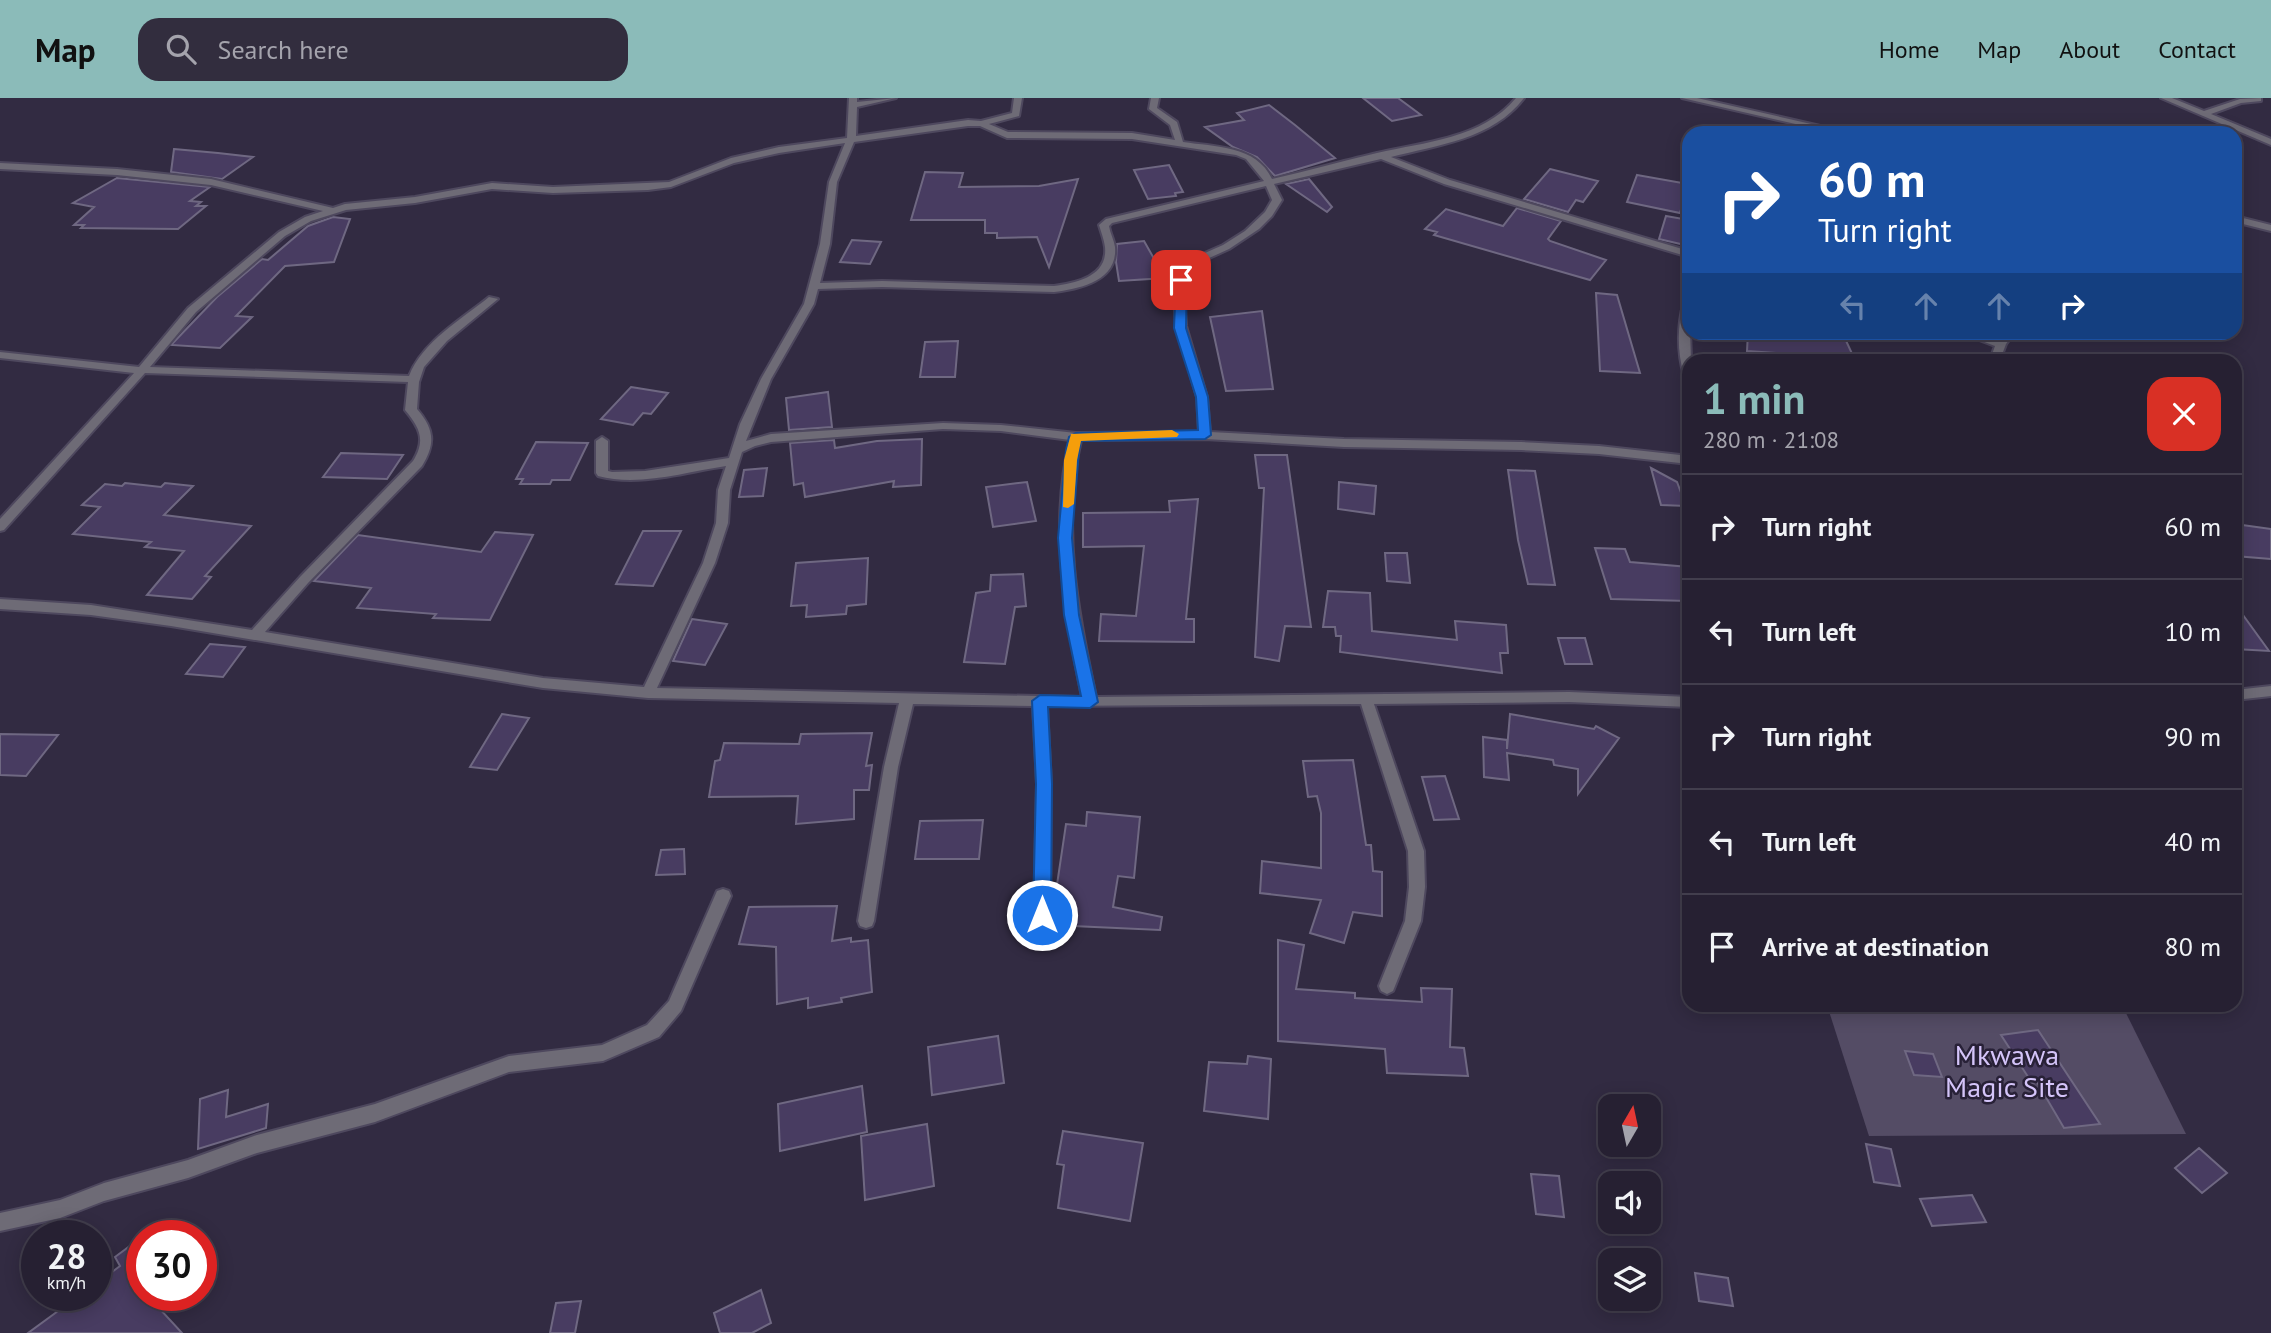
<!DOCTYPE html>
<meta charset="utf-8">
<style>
:root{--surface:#262032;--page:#322d3e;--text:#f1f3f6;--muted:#a4a3ac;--line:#423e4d;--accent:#8bbbb9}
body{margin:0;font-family:"PT Sans",sans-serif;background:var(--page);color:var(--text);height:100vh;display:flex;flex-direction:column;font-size:26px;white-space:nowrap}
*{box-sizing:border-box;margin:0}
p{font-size:23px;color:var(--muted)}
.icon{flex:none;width:38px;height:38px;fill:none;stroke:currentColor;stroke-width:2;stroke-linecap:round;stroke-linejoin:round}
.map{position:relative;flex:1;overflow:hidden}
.sheet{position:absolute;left:1682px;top:256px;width:560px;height:658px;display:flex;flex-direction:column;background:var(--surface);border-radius:21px;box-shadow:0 4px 18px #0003,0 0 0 2px var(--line)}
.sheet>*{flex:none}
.hud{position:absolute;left:1682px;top:28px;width:560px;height:214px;border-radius:21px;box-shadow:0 4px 18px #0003,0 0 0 2px var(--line);background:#1a4fa0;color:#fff;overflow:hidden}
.needle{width:46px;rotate:9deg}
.fabs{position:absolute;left:1598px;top:996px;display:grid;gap:14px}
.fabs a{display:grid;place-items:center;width:63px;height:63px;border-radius:14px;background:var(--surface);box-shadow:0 4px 18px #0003,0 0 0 2px var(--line);font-size:35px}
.speed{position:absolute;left:21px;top:1122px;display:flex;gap:14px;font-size:35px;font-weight:700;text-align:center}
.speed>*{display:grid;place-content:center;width:91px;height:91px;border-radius:50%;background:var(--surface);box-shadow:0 4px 18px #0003,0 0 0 2px var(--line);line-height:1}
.speed small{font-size:18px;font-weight:400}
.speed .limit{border:10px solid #d22;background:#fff;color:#111}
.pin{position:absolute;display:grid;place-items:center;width:60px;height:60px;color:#fff;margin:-30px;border-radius:14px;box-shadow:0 4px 10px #0006}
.me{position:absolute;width:77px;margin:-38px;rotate:0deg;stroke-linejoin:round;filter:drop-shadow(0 0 5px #0008)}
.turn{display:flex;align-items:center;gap:24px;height:147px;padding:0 21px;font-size:32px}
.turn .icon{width:91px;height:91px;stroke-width:2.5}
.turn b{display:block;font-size:49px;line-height:60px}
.lanes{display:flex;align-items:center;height:66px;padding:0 21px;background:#0003;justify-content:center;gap:35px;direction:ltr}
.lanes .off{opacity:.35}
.round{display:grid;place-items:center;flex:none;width:74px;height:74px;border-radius:21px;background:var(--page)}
.summary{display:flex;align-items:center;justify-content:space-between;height:119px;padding:0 21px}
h1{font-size:42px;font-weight:700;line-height:52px;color:var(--accent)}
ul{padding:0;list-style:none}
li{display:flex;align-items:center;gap:21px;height:105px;padding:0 21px;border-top:2px solid var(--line)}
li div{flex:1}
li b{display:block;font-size:26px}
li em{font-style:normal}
header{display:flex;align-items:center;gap:42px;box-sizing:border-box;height:98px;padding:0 35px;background:var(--accent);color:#111}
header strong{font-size:33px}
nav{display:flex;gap:38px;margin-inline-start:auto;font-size:24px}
.search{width:490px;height:63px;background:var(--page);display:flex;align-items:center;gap:18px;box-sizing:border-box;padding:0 24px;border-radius:21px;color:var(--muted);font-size:26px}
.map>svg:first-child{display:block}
.green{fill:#544c65}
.building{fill:#483c61;stroke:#6f6882;stroke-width:2}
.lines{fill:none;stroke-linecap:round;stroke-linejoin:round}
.street-casing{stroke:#4e485e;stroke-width:4}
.street{fill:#6e6b76;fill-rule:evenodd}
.route{fill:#1a73e8;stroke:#114b97;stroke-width:2}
.slow{fill:#f59e0b}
.labels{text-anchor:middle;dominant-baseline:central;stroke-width:5;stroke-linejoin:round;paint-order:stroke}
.near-park-label{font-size:28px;fill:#d4c4f9;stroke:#282137}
</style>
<header>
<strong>Map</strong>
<div class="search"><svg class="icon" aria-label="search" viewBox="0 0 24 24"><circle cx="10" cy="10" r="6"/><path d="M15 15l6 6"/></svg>Search here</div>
<nav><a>Home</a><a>Map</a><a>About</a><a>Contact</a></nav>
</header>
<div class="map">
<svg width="2271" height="1235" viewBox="0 0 2271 1235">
<rect width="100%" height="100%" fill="#322b42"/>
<!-- green -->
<path class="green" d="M1827,907h295l64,129 -317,2z"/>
<!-- building -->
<path class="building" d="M1363,0h35l23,17 -29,6z
M1269,7l26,20 40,33 -60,18 -18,-19 -24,-10 -28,-20 39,-7 -7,-7z
M174,51l44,4 35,4 -31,22 -51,-7z
M1169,67l14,27 -8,1 1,3 -28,3 -14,-29z
M1550,71l48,12 -15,21 -7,-2 -8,12 -44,-13z
M925,74l38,1 -4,14 80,-1 39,-7 -29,88 -12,-30 -40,1v-5h-12v-13h-74z
M1637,77l51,9 -8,29 -53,-11z
M117,80l93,9 -20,14 11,1 -5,4h10l-28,23 -97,-1 3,-3h-10l20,-18 -21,-4z
M1309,81l23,28 -5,5 -41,-28z
M1517,110l44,13 -13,18 2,2 56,19 -16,20 -156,-45 3,-3 -12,-3 21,-20 57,17z
M1666,118l23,4v26l-30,-7z
M333,119l17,2 -16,43 -49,4 -49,50 16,1 -32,31 -49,-3 46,-48 45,-38 6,1 40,-34z
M852,142l29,2 -11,22 -30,-2z
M1144,143l21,37 -46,3 -3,-19 1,-18z
M1596,195l21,2 23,78 -40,-2z
M1262,213l11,78 -47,2 -16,-74z
M1748,234h94l12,26 -107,-7z
M958,243l-3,36h-35l5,-35z
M631,289l37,6 -17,21 -8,-1 -10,12 -32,-6z
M828,294l4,35 -43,3 -3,-32z
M922,341l-1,46 -28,2 1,-6 -89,16 -2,-14 -9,2 -4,-42 44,-3 1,8 42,-7z
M536,344l52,1 -18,37h-18l-2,4h-30l3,-5h-7z
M341,355l62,2 -16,24 -64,-2z
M1255,357h32l24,172 -26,-1 -6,35 -24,-4 9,-169h-5z
M767,370l-4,28 -24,1 5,-27z
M1651,370l26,14 9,24 -25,-1z
M1508,372l27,1 20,114 -27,-1 -10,-44z
M1027,384l9,39 -43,6 -7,-40z
M1339,384l37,4 -2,28 -36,-5z
M125,385l36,4 4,-4 28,3 -29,29 87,11 -46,50 6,1 -19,22 -45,-4 37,-44 -39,-4 6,-5 -78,-8 27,-27 -18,-2 23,-21 17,2z
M1198,401l-12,120h8v23l-95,-1 2,-27 35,2 8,-70 -61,1v-34l87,-1 -1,-11z
M2235,426l36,5v30l-36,-3z
M643,433h38l-28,55 -37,-2z
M495,434l38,3 -43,85 -57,-2 3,-4 -79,-6 14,-20 -57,-7 44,-46 123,17z
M1595,450l30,1 5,13 59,5v34l-78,-2z
M1385,455h22l3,30 -23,-2z
M868,460l-2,46 -19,2 -1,8 -40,3 1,-12 -16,1 5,-43z
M1023,476l3,32 -11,1 -10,57 -41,-2 12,-69 14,-2 1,-16z
M1328,493l42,2 2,38 85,9 -2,-19 51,4 2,28h-8l2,20 -162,-21 1,-16h-5l-1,-9h-12z
M2235,506l34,47 -34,-2z
M692,521l35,5 -22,41 -32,-4z
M1558,540h27l7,26h-27z
M210,546l35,3 -22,30 -37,-3z
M502,616l27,4 -32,52 -27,-3z
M1510,616l84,15 2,-3 23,12 -41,56v-25l-24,-4 -1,-5 -46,-7 2,27 -25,-3 -1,-40 24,3v9z
M872,635l-6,33 6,-1 -3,25h-15v29l-58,5 2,-28 -89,1 6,-36 5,-1 4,-17 75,1 2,-10z
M0,636l58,1 -32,41 -26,-1z
M1353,662l13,85h5l2,26 9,1v44l-29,-4 -9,31 -34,-10 11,-33 -61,-7 2,-32 59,7v-55l-4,-17 -9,1 -5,-36z
M1445,678l14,43 -25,1 -12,-43z
M1087,714l53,5 -6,61 -16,-2 -5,31 49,10 -2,13 -109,-5 15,-101 20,2z
M983,722l-4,39h-64l5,-38z
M684,751l1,25 -29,1 5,-25z
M837,808l-5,35 19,-3v4l17,-2 4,52 -31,6 1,4 -34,6v-10l-31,6 -1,-57 -37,-3 10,-37z
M1278,842l26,5 -8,44 59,4v5l67,4 -1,-14 31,1 -2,58 14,1 4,28 -81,-3 -2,-24 -107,-8z
M2038,932l62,94 -36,4 -27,-46 -5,1 -31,-48z
M998,938l6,47 -72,12 -4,-48z
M1905,953l28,3 9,23 -28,-2z
M1248,958l23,3 -3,60 -64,-8 5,-49 38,2z
M862,988l5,46 -87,19 -2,-47z
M228,992l-2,27 42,-13 -2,24 -68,21 2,-50z
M927,1026l7,62 -69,14 -4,-64z
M1063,1033l80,12 -13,78 -72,-13 6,-43 -7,-1z
M1866,1046l25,5 9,37 -26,-4z
M2199,1050l28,25 -25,20 -27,-25z
M1531,1076l28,2 5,41 -28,-3z
M1972,1097l14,27 -54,4 -12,-27z
M142,1139v58h5l35,38h-154l52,-38h16v-11l24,-18 -5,-9z
M1695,1175l33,5 5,28 -34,-5z
M761,1192l10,33 -19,10h-32l-6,-20z
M581,1203l-6,32h-25l6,-30z"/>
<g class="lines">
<!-- street casing -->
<g class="street-casing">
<path id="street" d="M849,0h8v4l39,-4 -39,9 -1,29 112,-16 13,1 31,-8 2,-15h8l-3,18 -30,8 19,8 124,1 43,7 -5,-15 -21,-16 2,-11h8l-2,10 20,14 6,20c32,5 73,3 89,37 35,-8 71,-18 105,-26 47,-11 105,-14 139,-55h8c-31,41 -86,47 -133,59l59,23 239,71v6l-245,-73 -63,-25 -107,25 8,16 -10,16 -13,13 -30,20 -33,15 -7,9 -3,8 -2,15 2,30 21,71 3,35 134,7 177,3 78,4 90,10v8l-90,-10 -78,-4 -177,-3 -139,-8 -124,1c-20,85 -3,174 15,257l473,-5 120,5v10l-120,-5 -195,2 50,147 1,36 -4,34 -28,70 -6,3 -6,-3 -2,-5 26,-65 4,-34 -1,-36 -47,-147 -314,2 4,78 -1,131 -2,5 -6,2 -6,-2 -2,-5 3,-131 -4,-78 -120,-2 -15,63 -24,154 -2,5 -6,2 -6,-2 -2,-5 26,-154 15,-64 -251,-5 -105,-10 -372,-62 -80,-11 -91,-6v-10l91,6 161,25 48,-53 113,-116c13,-21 7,-33 -8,-51l3,-28 -263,-9 -141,157 -4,1v-12l134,-146 -134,-15v-6l139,15 49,-59 91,-76 26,-15 18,-6 -112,-26 -94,-10 -117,-6v-6l117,6 94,10 122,29 12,-4 70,-7 77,-14 61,4 116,-5 62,-24 48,-11 68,-9zM968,28h12l27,12 125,1 104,16 10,4 18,22 -158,38 -7,6c2,7 5,14 6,22 3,29 -28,36 -51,39l-172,-5 -62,2 10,-39 7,-62 17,-40zM845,45l-16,39 -9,62 -16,60 -43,75 -21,45 -11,34 -84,13 -33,1 -4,-1v-30l-6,-4 -6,4v32l2,3c41,11 87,-4 128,-10l-8,24 -2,33 -13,40 -59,124 -101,-9 -278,-46 43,-49 114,-117c14,-23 12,-37 -5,-57l2,-27 5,-15 23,-26 51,-42 -9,-2c-27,22 -67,45 -80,79l-259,-9 46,-55 89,-76 26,-15 35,-11 69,-7 77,-14 61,4 95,-3 23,-3 63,-24 45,-10zM1266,88l6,14 -7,12 -20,19 -22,14 -34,15 -10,13 -3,8 -2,15 2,30 21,71 2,35 -123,1 -75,-8 -58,-2 -172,11 -25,7 25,-62 43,-75 4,-15 64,-2 172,5c25,-3 64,-11 61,-45 -1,-7 -5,-14 -6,-21l3,-3zM943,331l58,2 69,9c-21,84 -5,174 12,257l-425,-9 58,-125 13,-40 2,-33 12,-38 13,-6 16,-4z
M1682,0h15l154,35h-16z
M2161,0h11l32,13 36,-12 21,-1v3l-20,2 -30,11 60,25v6z
M2235,118l36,9v6l-36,-9z
M1689,200l2,62h-2v19l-5,-3c-7,-26 -7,-49 0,-75z
M1958,234h17l24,8 5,-8h11l-9,12 -6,16h-10l5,-14z
M2271,588v10l-36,4v-10z
M723,791l6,2 2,5 -50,115 -22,26 -56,24 -94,11 -134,50 -118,31 -69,25 -84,23 -44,17 -60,13v-18l60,-13 44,-17 84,-23 69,-25 118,-31 134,-48 93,-11 45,-20 22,-24 48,-110z"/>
</g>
<!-- street -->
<use href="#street" class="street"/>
</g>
<!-- route -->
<path class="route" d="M1181,178l6,4 -1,48 22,69 3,38 -6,4 -124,2 -2,9 -7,88 7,77 19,87 -8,6 -42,-1 4,77 -1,131 -2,6 -7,2 -6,-2 -3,-6 3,-131 -4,-83 8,-6 41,1 -17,-81 -6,-77 8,-88 3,-13 7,-4 122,-3 -2,-33 -22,-69 2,-48z"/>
<!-- slow -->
<path class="slow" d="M1172,332l7,4 -2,3 -96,4 -4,19 -3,44 -6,4 -5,-1 1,-47 7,-26z"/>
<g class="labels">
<!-- near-park labels -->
<g class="near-park-label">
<text x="2007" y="956">Mkwawa<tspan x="2007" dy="32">Magic Site</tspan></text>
</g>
</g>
</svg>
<div class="fabs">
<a><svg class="needle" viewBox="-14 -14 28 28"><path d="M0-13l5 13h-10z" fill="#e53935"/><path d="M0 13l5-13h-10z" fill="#a4a3ac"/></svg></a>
<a><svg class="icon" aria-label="sound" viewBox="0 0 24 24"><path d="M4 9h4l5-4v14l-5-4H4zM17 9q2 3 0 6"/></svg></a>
<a><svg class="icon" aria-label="layers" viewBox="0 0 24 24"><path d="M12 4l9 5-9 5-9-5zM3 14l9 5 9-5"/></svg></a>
</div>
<div class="speed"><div>28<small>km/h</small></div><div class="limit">30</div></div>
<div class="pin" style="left:1181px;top:182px;background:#d93025"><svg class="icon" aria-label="arrive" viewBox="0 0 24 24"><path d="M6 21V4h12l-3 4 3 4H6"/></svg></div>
<svg class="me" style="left:1042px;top:817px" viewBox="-20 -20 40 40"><circle r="17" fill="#1a73e8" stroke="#fff" stroke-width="3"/><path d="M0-11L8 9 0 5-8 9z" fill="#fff"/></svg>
<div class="hud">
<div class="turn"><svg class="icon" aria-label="right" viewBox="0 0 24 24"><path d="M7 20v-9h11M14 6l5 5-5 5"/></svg><div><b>60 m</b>Turn right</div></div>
<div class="lanes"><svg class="icon off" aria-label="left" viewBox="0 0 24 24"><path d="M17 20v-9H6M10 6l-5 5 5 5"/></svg><svg class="icon off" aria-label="ahead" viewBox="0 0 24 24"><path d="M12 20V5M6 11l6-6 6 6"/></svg><svg class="icon off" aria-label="ahead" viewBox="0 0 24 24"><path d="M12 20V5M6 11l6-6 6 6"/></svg><svg class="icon" aria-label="right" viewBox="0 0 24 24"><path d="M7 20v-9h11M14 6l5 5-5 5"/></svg></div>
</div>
<section class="sheet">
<div class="summary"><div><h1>1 min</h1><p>280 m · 21:08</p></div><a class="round" style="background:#d93025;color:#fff"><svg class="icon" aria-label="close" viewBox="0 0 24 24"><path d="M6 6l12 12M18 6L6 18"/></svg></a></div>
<ul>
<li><svg class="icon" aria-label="right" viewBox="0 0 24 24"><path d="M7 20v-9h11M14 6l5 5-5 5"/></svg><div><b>Turn right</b></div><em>60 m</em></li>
<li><svg class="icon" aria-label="left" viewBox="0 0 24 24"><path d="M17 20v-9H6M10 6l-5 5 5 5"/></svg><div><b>Turn left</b></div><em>10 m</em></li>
<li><svg class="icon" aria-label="right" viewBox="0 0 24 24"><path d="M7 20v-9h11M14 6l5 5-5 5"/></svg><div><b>Turn right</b></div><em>90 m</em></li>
<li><svg class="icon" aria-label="left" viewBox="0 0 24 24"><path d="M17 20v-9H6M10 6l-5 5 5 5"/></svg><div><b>Turn left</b></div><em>40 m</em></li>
<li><svg class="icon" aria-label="arrive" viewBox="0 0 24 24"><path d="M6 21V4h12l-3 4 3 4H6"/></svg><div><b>Arrive at destination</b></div><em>80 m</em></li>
</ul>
</section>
</div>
